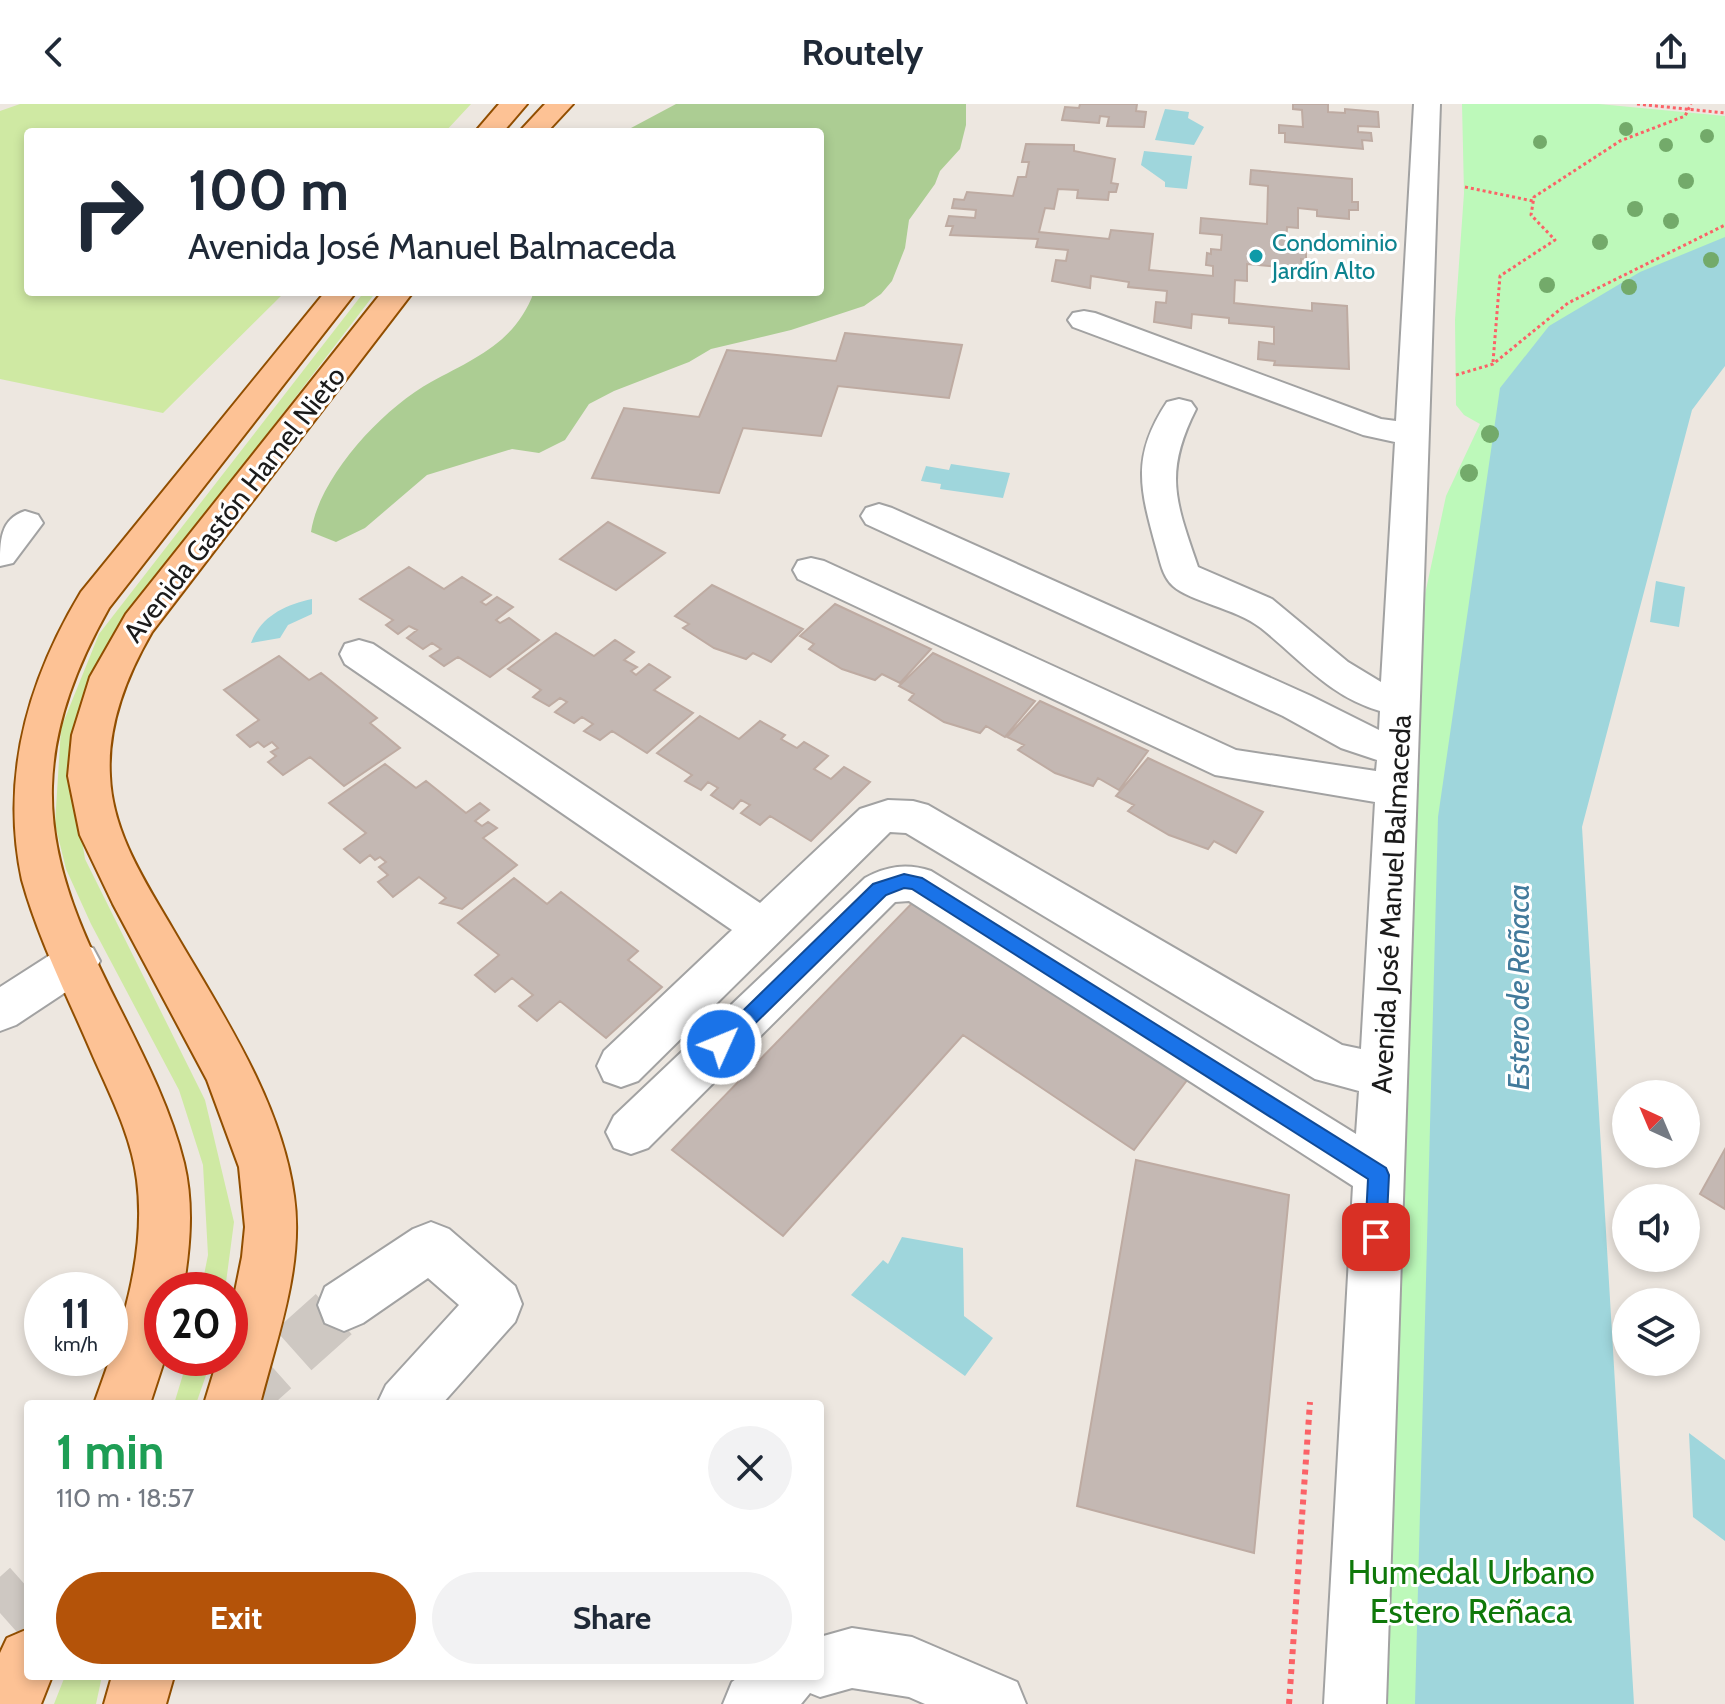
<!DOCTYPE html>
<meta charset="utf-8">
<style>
:root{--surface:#fff;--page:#f2f2f3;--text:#1f2937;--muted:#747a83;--accent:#b45309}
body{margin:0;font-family:Cabin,sans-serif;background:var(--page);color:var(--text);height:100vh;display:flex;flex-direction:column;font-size:30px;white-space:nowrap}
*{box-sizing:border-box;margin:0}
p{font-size:26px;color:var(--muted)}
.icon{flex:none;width:44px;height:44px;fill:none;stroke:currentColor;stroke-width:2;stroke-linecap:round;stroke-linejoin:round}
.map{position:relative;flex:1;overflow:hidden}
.panel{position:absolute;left:24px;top:1296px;width:800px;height:280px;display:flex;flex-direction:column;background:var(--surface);border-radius:8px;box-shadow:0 4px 12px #0003}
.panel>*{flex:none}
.hud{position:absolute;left:24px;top:24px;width:800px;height:168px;border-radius:8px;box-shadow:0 4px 12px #0003;background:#fff;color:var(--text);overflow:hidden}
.needle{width:52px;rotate:316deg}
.buttons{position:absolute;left:1612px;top:976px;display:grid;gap:16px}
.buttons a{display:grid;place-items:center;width:88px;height:88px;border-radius:50%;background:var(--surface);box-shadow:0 4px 12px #0003;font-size:40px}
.speed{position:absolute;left:24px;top:1168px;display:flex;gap:16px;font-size:40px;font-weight:700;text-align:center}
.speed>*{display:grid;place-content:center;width:104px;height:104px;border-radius:50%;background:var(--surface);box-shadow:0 4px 12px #0003;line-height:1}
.speed small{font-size:20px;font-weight:400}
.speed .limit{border:12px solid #d22;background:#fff;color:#111}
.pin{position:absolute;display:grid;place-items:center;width:68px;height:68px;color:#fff;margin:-34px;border-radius:16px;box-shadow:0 4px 12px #0006}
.me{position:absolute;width:88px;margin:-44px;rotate:46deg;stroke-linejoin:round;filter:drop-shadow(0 0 6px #0008)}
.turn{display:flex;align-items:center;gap:28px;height:168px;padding:0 32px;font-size:36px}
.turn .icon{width:104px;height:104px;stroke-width:2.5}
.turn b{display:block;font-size:56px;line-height:68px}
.round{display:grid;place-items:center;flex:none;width:84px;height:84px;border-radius:42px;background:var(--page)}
.headline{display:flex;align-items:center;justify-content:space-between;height:136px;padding:0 32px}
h1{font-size:48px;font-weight:700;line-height:60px;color:#1e9e55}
.button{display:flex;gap:16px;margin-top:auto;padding:16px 32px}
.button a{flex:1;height:92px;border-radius:48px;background:var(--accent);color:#fff;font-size:32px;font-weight:700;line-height:92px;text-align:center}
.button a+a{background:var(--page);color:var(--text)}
header{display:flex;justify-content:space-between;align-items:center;height:104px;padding:0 32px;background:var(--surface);font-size:36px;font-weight:700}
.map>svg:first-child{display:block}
.grass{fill:#cfe9a3}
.forest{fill:#accd93}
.park{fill:#bdf9ba}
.water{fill:#9fd6dc}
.building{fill:#c4b8b3;stroke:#beaba2;stroke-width:2}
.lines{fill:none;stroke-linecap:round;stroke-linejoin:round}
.minor-tunnel{stroke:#cec8c2;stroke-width:54;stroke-dasharray:54 27;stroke-linecap:butt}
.minor-casing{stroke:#a2a2a2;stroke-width:4}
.major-casing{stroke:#914e00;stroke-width:4}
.path-far1{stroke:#fb6267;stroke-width:3;stroke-dasharray:3 3;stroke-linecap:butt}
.path{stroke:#fb6267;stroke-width:6;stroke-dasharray:5 5;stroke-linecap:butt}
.minor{fill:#fff;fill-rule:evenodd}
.major{fill:#fdc295;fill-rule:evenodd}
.tree{fill:#73aa6a}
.route{fill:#1a73e8;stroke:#114b97;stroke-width:2}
.culture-dot{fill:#0f9aa8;stroke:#fff;stroke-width:3}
.labels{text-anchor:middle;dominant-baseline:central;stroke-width:6;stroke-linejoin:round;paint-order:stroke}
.far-culture-label{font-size:24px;fill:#0d838f;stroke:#fff;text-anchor:start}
.street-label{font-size:28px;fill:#1b1b1b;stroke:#fff}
.water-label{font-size:30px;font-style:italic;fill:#427a9b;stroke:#fff}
.near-park-label{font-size:34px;fill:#0f780a;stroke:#fff}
</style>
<header><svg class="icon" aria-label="back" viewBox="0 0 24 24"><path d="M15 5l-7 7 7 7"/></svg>Routely<svg class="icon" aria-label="share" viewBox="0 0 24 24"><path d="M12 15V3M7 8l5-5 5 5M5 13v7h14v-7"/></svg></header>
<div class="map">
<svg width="1725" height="1600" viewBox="0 0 1725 1600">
<rect width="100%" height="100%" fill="#ede7e0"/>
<!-- grass -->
<path class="grass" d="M20,0h451l-26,28h-417v160h257l-122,121 -163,-34v-268z
M364,188h12l-256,334 -49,146 14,87 120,241 29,122 -9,68h-24l7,-35 -5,-90 -24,-75 -88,-166 -25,-55 -11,-45 6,-96 38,-94z
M188,1254h24l-16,46h-22z
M65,1572h37l-6,28h-42z"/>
<!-- forest -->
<path class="forest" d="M676,0h290v21l-6,24 -20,22 -5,13 -26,36 -4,28 -13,33 -11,13 -17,12 -73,24 -80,19 -22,13 -75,29 -25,13 -24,36 -26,13 -27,-4 -85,26 -62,53 -29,14 -25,-10c8,-55 71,-123 120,-150 44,-24 84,-39 103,-90h286v-160h-189v-4z"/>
<!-- park -->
<path class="park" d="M1462,0h137l126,12v214l-28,17 -152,462 45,895h-233l48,-1016 41,-192 34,-72 -16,-9 -8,-10 -1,-85 9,-127z"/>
<!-- water -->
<path class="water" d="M1165,5l24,3 -1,6 16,9 -10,18 -39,-5z
M1144,47l48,5 -5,33 -22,-2v-5l-24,-17z
M1725,133v129l-33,44 -110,417 52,877h-219l23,-887 62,-429 49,-62 91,-54z
M951,360l59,9 -7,25 -63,-9 1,-5 -20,-3 5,-15 23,4z
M1656,477l29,6 -6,40 -29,-5z
M312,495v15l-24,11 -8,13 -29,5c10,-27 34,-38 61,-44z
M902,1133l61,11 1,68 29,22 -28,38 -114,-81 32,-35 5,4z
M1689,1329l36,27v81l-32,-24z"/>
<!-- building -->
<path class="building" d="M1080,0h57l-1,7 10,1 -2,15 -37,-1 2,-9 -9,-1 -1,7 -37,-3 3,-13 14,1z
M1293,0h35v8l17,1v-4l33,3 1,15 -21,-1v6l13,1 1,8 -10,-1 1,9 -78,-7v-9h-6v-8l24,2 -1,-17 -9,-1z
M1026,40l48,1v6l41,8 -4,24 7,1 -2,8h-7l-1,8 -31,-2 1,-8 -20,-1 -4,20 -9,-1 -6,24 70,7 2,-9 42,4 -4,36 64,6v-10l-7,-1 1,-12 4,1v-5l10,1 1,-15 -22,-2 1,-15 66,6 1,-38 -18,-2 1,-14 101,9v23h6v8h-9v9l-32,-3v-6l-19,-2v20l-11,-1 -1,21 20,2v10l-5,-1v10l-54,-5v17l-12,-1 -1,23 78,8v-8l35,3 2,63 -75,-4 1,-4 -17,-2 1,-17 15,2v-17l-45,-4v-5l-37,-4 -1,14 -37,-6 2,-20 10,1 1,-12 -39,-4 1,-5 -38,-6 -1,12 -38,-7 4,-21 10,1 2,-11 -32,-3 2,-8 -88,-4 3,-9h-7l3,-10 26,2 1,-8 -24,-2 2,-9 10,1 3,-8 46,4 5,-19h8l3,-15h-7z
M845,229l117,12 -13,53 -111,-12 -17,50 -78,-8 -24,65 -127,-15 32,-70 75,9 28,-67 109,11z
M608,418l57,31 -49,37 -56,-31z
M409,463l35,22 18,-12 29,18 -10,7 5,3 11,-8 16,10 -17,13 4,3 9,-5 30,22 -49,37 -32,-20 -14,9 -14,-10 11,-7 -9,-6 -9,6 -16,-11 10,-8 -8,-4 -11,8 -12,-9 7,-5 -33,-21z
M712,481l91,44 -32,33 -18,-9 -7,6 -32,-11 -31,-20 6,-4 -14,-8z
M835,500l96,45 -31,34 -18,-9 -7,6 -33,-11 -33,-20 5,-5 -14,-8z
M556,529l38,23 21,-16 19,12 -10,8 13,7 -6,4 5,4 13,-11 21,13 -16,13 39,23 -46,40 -35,-22 -12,9 -16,-9 9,-7 -11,-7 -8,6 -19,-11 12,-10 -7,-4 -11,8 -16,-9 8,-7 -33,-21z
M933,549l102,48 -30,36 -19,-11 -6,7 -36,-11 -35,-22 5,-6 -15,-8z
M279,552l30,24 12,-7 56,45 -7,5 30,25 -56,38 -34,-29 -27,18 -15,-13 8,-6 -5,-4 7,-4 -6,-6 -8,5 -6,-5 -8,5 -13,-12 22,-15 -35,-30z
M1040,597l108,50 -29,39 -21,-12 -5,8 -38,-13 -37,-23 6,-5 -17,-8z
M700,612l39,23 21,-18 25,14 -4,4 16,9 7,-6 24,14 -14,13 17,10 13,-12 26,15 -59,59 -41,-25 -10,9 -19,-12 9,-8 -9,-5 -8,9 -22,-14 7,-7 -10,-6 -7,8 -16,-9 7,-6 -35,-22z
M1148,654l115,54 -27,41 -22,-12 -6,8 -39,-14 -41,-24 6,-6 -18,-9z
M385,660l31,24 10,-7 40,32 14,-10 9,7 -14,11 7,5 6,-4 9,6 -14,10 34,27 -55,44 -22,-6 6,-5 -27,-21 -26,20 -15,-15 10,-7 -9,-8 7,-5 -6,-5 -5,3 -5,-5 -10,8 -16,-14 22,-16 -37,-30z
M514,774l33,26 14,-12 77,59 -10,9 34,27 -56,51 -46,-37 -23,20 -18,-15 14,-11 -21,-17 -17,14 -20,-17 24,-20 -41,-32z
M919,792l275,175 -60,79 -171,-115 -180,201 -111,-86z
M1725,1045v60l-25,-15z
M1136,1056l153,35 -35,358 -177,-47z"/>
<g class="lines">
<!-- minor-tunnel -->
<path class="minor-tunnel" d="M233,1300l111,-99
M0,1509l28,-25"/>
<!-- minor casing -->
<g class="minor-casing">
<path id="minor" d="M1414,0h26l-54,1600h-62l29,-518 -444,-285 -14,1 -247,246 -17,6 -17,-6 -8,-16 8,-16 251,-238c22,-12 42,-15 66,-7l425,263 3,-43 -44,-12 -409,-246 -16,-1 -252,249 -17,6 -17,-6 -7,-15 7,-15 128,-121 -387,-266 -5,-10 5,-10 14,-4 14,4 387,259 100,-94 28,-9 25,1 15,4 414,240 19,4 14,-247 -160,-27 -417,-196 -5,-9 5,-9 13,-3 13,3 412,189 140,21 1,-11 -36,-12 -58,-32 -417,-192 -5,-8 5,-8 13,-4 13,4 419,188 68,34 1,-19c-51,-15 -79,-51 -119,-83 -26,-20 -70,-26 -88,-42 -11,-10 -13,-26 -17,-39 -16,-58 -25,-91 11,-145l12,-3 12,3 5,7c-33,65 -20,93 2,158l74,32 76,63 33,20 14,-240 -32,-7 -290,-108 -5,-7 5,-7 11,-2 11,2 286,106 15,2z
M25,407l13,4 5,8 -30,40 -13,3c0,-25 0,-47 25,-55z
M77,838l16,6 7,13 -7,13 -77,51 -16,6v-44l61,-39z
M431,1118l18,7 66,57 7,18 -7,18 -73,82h-65l9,-19 73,-80 -31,-27 -65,45 -19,8 -19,-8 -7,-18 7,-18 88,-58z
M852,1524l60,9 105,45 9,22h-101l-16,-7 -57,-9 -32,9 -10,-4 -9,11h-78l9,-22 8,-6h80v-39z"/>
</g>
<!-- major casing -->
<g class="major-casing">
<path id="major" d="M499,0h28l-24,28h-28z
M545,0h28l-26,28h-28z
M325,188h31l-247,316c-31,55 -55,114 -57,178 -4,138 101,249 132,377 10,42 6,85 -1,127h-21v68h3l-15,46h-56c26,-72 53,-147 43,-224 -6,-47 -29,-89 -47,-131 -24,-56 -52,-111 -68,-169 -22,-103 6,-200 59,-288z
M382,188h31l-261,340c-25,43 -45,93 -42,144 2,55 34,104 61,150 48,83 110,173 123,270 10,70 -17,141 -34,208h-56l14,-46h12v-42l12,-59 3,-30 -6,-60 -32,-87 -94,-176 -33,-69 -12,-59 4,-41 18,-58 36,-63z
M28,1525v47h24l-11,28h-41v-51l7,-15z
M112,1572h62l-8,28h-62z"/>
</g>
<!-- path-far1 -->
<path class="path-far1" d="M1637,0l88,9
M1465,83l68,14
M1493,258l7,-86 55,-36 -24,-25 3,-18 86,-56 65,-25 6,-12
M1456,271l37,-11 75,-61 157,-78"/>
<!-- path -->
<path class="path" d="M1289,1600l21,-302"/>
<!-- minor -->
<use href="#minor" class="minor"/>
<!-- major -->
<use href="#major" class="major"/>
</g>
<!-- trees -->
<g class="tree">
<circle cx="1626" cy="25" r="7"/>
<circle cx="1707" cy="32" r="7"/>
<circle cx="1540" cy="38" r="7"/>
<circle cx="1666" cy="41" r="7"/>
<circle cx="1686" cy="77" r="8"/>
<circle cx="1635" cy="105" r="8"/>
<circle cx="1671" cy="117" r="8"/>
<circle cx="1600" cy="138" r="8"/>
<circle cx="1711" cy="156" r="8"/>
<circle cx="1547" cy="181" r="8"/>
<circle cx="1629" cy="183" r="8"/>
<circle cx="1490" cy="330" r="9"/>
<circle cx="1469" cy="369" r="9"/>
</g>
<!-- route -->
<path class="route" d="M904,770l18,4 464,290 3,7 -3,62 -3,7 -7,3 -8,-3 -3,-7 3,-58 -456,-290 -8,-1 -18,7 -158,155 -7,2 -6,-2 -3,-6 3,-6 158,-154z"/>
<!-- markers -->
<circle class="culture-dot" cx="1256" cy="152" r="8"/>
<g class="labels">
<!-- far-culture labels -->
<g class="far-culture-label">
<text x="1272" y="138">Condominio<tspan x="1272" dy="28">Jardín Alto</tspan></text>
</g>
<!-- street labels -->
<g class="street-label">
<text transform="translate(234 400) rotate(-52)">Avenida Gastón Hamel Nieto</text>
<text transform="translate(1391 800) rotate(-87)">Avenida José Manuel Balmaceda</text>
</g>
<!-- water labels -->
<g class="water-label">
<text transform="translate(1518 883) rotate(-90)">Estero de Reñaca</text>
</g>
<!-- near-park labels -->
<g class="near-park-label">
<text x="1471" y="1468">Humedal Urbano<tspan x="1471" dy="39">Estero Reñaca</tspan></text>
</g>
</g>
</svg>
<div class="buttons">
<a><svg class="needle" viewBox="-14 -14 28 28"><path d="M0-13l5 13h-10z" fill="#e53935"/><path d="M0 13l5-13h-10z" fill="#747a83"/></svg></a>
<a><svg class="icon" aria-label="sound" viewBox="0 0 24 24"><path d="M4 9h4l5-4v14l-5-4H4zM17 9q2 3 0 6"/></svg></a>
<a><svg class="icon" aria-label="layers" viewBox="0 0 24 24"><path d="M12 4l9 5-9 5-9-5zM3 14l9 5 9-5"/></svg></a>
</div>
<div class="speed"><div>11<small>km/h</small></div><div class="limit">20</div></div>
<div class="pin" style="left:1376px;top:1133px;background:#d93025"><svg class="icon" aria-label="arrive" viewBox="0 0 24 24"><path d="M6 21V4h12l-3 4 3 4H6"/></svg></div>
<svg class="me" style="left:721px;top:940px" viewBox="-20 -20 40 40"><circle r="17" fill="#1a73e8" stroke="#fff" stroke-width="3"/><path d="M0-11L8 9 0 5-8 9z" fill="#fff"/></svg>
<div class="hud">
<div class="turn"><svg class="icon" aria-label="right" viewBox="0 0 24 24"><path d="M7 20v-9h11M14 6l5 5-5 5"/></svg><div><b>100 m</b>Avenida José Manuel Balmaceda</div></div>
</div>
<section class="panel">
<div class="headline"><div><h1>1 min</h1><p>110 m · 18:57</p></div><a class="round"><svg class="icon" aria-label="close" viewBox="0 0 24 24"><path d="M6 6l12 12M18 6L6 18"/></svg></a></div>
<div class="button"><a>Exit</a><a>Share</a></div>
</section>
</div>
